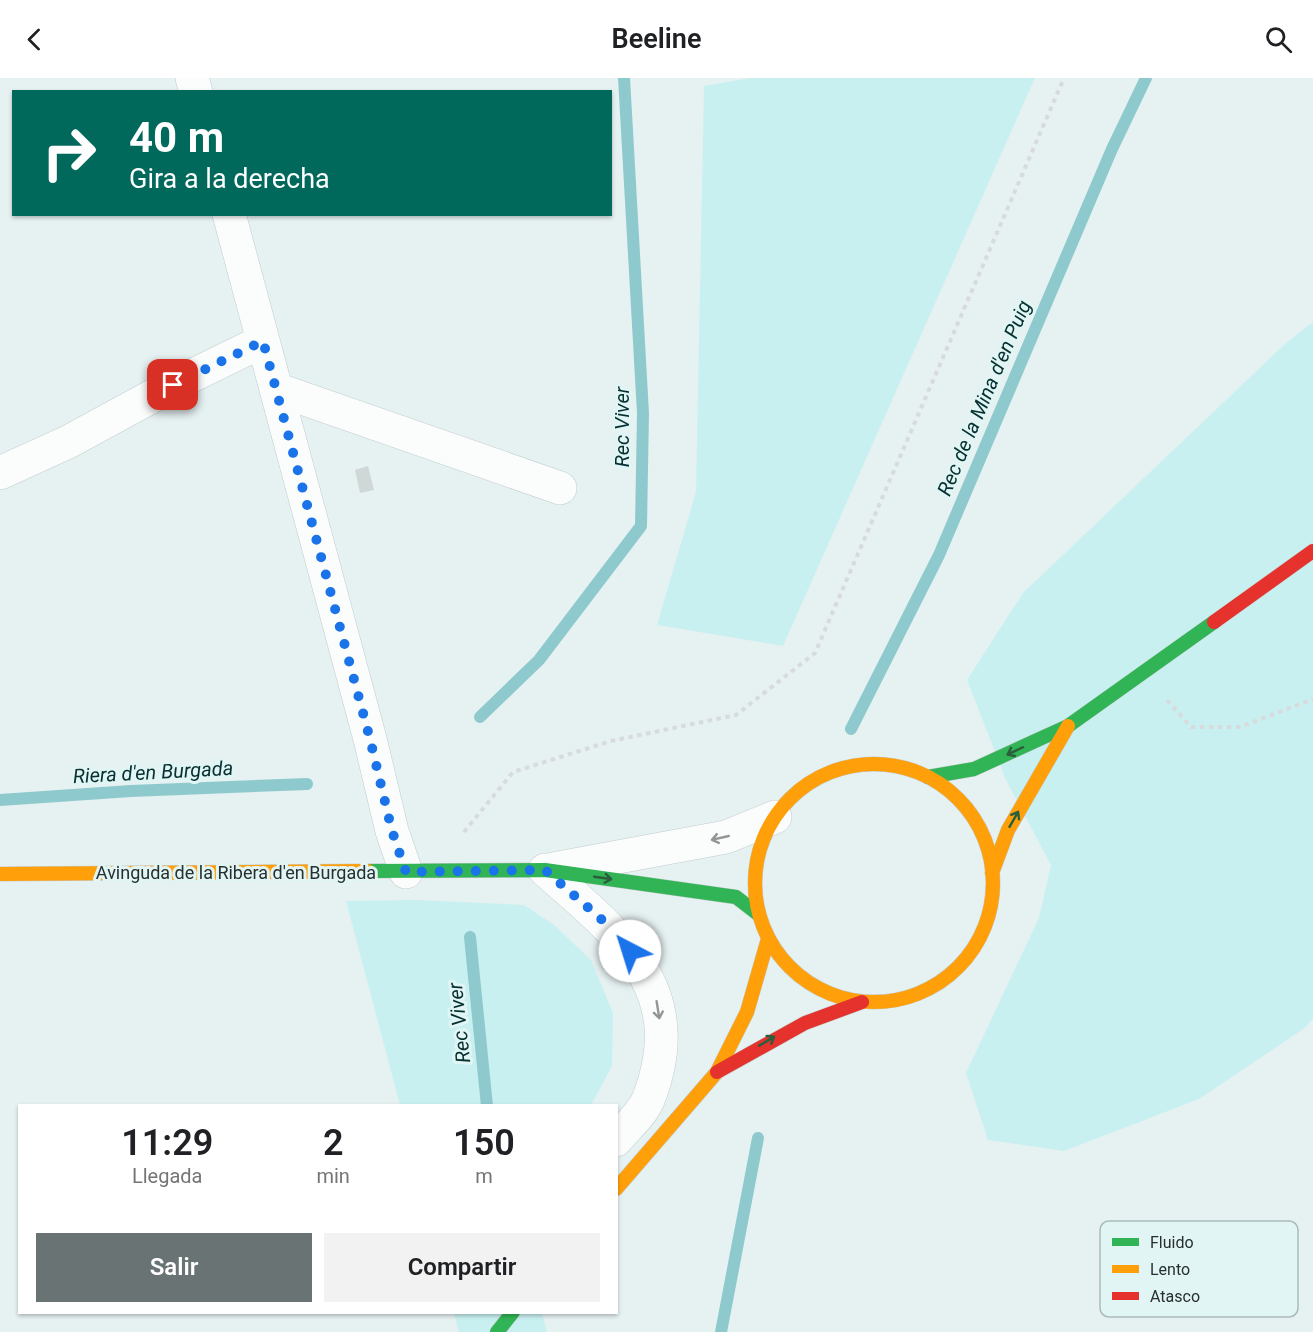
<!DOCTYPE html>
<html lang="es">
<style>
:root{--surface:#fff;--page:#f2f2f2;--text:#202124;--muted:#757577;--accent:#6a7373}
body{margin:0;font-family:Roboto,sans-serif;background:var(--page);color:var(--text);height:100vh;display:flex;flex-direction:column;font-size:22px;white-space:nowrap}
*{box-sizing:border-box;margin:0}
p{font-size:20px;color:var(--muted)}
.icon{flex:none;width:33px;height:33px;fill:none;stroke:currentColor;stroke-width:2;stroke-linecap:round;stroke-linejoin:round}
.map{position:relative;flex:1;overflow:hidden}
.details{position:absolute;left:18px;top:1026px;width:600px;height:210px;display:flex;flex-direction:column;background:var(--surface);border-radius:0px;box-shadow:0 2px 4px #0004}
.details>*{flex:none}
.guide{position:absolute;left:12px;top:12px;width:600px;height:126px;border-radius:0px;box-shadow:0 2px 4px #0004;background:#00695c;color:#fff;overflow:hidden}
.pin{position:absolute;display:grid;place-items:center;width:51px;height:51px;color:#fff;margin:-26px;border-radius:12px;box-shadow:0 3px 9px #0006}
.me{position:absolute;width:66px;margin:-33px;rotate:320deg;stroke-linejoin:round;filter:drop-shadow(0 0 4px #0008)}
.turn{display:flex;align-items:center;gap:21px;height:126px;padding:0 18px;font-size:27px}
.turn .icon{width:78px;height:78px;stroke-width:2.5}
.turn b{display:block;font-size:42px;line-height:51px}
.eta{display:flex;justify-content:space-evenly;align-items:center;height:102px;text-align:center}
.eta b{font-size:36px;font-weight:600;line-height:42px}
.action{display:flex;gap:12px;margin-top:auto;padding:12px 18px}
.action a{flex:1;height:69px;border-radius:0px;background:var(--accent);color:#fff;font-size:24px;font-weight:600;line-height:69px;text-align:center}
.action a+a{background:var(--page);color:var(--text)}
header{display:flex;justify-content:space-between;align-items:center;height:78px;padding:0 18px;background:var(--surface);font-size:27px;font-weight:600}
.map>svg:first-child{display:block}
.green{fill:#c9f0f1}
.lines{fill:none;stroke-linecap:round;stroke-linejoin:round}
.stream{stroke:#8ecacd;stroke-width:12}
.building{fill:#cfd7d7}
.street-casing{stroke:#c3cccc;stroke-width:34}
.fast-casing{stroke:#c3cccc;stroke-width:15}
.slow-casing{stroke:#c3cccc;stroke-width:15}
.jam-casing{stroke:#c3cccc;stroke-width:15}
.path{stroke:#d8dbdb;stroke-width:4;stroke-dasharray:4.5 4.5;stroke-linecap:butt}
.street{stroke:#fbfdfd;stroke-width:33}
.fast{stroke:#30b455;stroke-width:14}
.slow{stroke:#ff9f0a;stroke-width:14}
.jam{stroke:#e5322d;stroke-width:14}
.oneway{stroke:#2b5e3c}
.oneway2{stroke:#929696}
.route{stroke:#1a73e8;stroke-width:10;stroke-dasharray:0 18}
.labels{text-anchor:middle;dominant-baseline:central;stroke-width:6;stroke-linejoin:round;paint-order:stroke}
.street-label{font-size:18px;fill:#282f2f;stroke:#e2f5f5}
.water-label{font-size:20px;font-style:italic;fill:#063031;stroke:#e2f5f5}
.key{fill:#e2f5f5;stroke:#aababa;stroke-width:1.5}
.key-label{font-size:16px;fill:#282f2f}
</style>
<header><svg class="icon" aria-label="back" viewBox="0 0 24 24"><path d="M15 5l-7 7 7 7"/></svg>Beeline<svg class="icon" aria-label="search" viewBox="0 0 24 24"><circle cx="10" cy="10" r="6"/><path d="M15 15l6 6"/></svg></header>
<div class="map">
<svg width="1313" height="1254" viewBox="0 0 1313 1254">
<rect width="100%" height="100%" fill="#e6f1f1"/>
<!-- green -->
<path class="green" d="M750,0h285l-252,568 -126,-21 39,-133 8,-406z
M1313,244v696l-7,9 -107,72 -135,52 -76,-11 -22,-67 73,-155 12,-53 -45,-85 -39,-100 56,-87 262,-249z
M417,822l107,5 30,20 37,35 22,53 -1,53 -21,39h-191l-54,-204z
M454,1235h88l5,19h-88z"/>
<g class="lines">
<!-- stream -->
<path class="stream" d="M480,639l59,-57 102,-134 2,-113 -19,-335
M851,651l88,-174 173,-406 34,-71
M0,722l131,-9 176,-7
M470,859l17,169
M721,1254l37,-194"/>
</g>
<!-- building -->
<path class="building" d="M368,388l6,24 -14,3 -5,-23z"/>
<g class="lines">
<!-- street casing -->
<g class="street-casing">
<path id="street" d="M192,0l4,14
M229,136l141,525 22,92 14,41
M276,311l284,99
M0,395l68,-31 105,-57 90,-44
M553,791l173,-32 49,-20
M545,792c75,66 147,119 103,230 -6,14 -22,28 -32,40"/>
</g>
<!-- fast casing -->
<g class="fast-casing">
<path id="fast" d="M928,699l46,-8 94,-43 146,-104
M368,793l177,-1 191,27 22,17
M497,1254l16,-20"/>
</g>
<!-- slow casing -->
<g class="slow-casing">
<path id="slow" d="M755 805a119 119 0 1 1 238 0a119 119 0 1 1-238 0Z
M992,795l16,-43 60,-104
M0,796l368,-3
M616,1111l101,-117 30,-60 21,-73"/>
</g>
<!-- jam casing -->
<g class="jam-casing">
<path id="jam" d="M1214,544l99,-71
M717,994l88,-49 57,-21"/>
</g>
<!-- path -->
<path class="path" d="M1167,622l24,27h49l73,-28
M464,754l49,-60 98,-31 125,-26 79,-62 249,-575"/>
<!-- street -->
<use href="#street" class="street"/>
<!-- fast -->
<use href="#fast" class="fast"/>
<!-- slow -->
<use href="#slow" class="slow"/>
<!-- jam -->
<use href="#jam" class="jam"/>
</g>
<!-- one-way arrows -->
<defs><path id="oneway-shaft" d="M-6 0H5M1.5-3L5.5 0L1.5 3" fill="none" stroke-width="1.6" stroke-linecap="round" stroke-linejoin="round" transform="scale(1.5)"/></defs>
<g class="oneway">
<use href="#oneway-shaft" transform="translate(1015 673) rotate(155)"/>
<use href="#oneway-shaft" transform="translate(1014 741) rotate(-60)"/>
<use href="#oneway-shaft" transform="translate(603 800) rotate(8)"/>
<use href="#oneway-shaft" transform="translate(767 963) rotate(-31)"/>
</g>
<g class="oneway2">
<use href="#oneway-shaft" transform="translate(720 760) rotate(167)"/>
<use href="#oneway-shaft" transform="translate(658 932) rotate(81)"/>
</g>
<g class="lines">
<!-- route -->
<path class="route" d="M173,307l90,-44 107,398 22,92 14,41 139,-2 71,62 14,19"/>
</g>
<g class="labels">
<!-- street labels -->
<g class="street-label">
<text x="236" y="794">Avinguda de la Ribera d'en Burgada</text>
</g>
<!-- water labels -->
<g class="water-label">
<text transform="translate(984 320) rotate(-67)">Rec de la Mina d'en Puig</text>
<text transform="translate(622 349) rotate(-90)">Rec Viver</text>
<text transform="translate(153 694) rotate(-3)">Riera d'en Burgada</text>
<text transform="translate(459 945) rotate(-96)">Rec Viver</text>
</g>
</g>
<!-- legend -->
<rect x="1100" y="1143" width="198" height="96" rx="9" class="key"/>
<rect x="1112" y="1160" width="27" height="8" fill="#30b455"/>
<rect x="1112" y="1187" width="27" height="8" fill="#ff9f0a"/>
<rect x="1112" y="1214" width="27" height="8" fill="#e5322d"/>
<g class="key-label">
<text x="1150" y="1170">Fluido</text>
<text x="1150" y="1197">Lento</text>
<text x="1150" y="1224">Atasco</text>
</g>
</svg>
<div class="pin" style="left:173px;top:307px;background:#d93025"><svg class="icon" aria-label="arrive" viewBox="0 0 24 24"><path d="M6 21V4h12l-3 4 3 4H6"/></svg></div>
<svg class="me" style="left:630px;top:873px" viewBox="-20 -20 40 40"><circle r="19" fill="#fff"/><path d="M0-13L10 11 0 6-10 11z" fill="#1a73e8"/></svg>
<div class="guide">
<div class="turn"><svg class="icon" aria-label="right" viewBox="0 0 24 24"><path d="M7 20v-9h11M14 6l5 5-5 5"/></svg><div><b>40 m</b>Gira a la derecha</div></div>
</div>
<section class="details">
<div class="eta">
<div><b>11:29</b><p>Llegada</p></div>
<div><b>2</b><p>min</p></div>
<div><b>150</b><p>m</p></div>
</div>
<div class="action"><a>Salir</a><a>Compartir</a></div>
</section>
</div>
